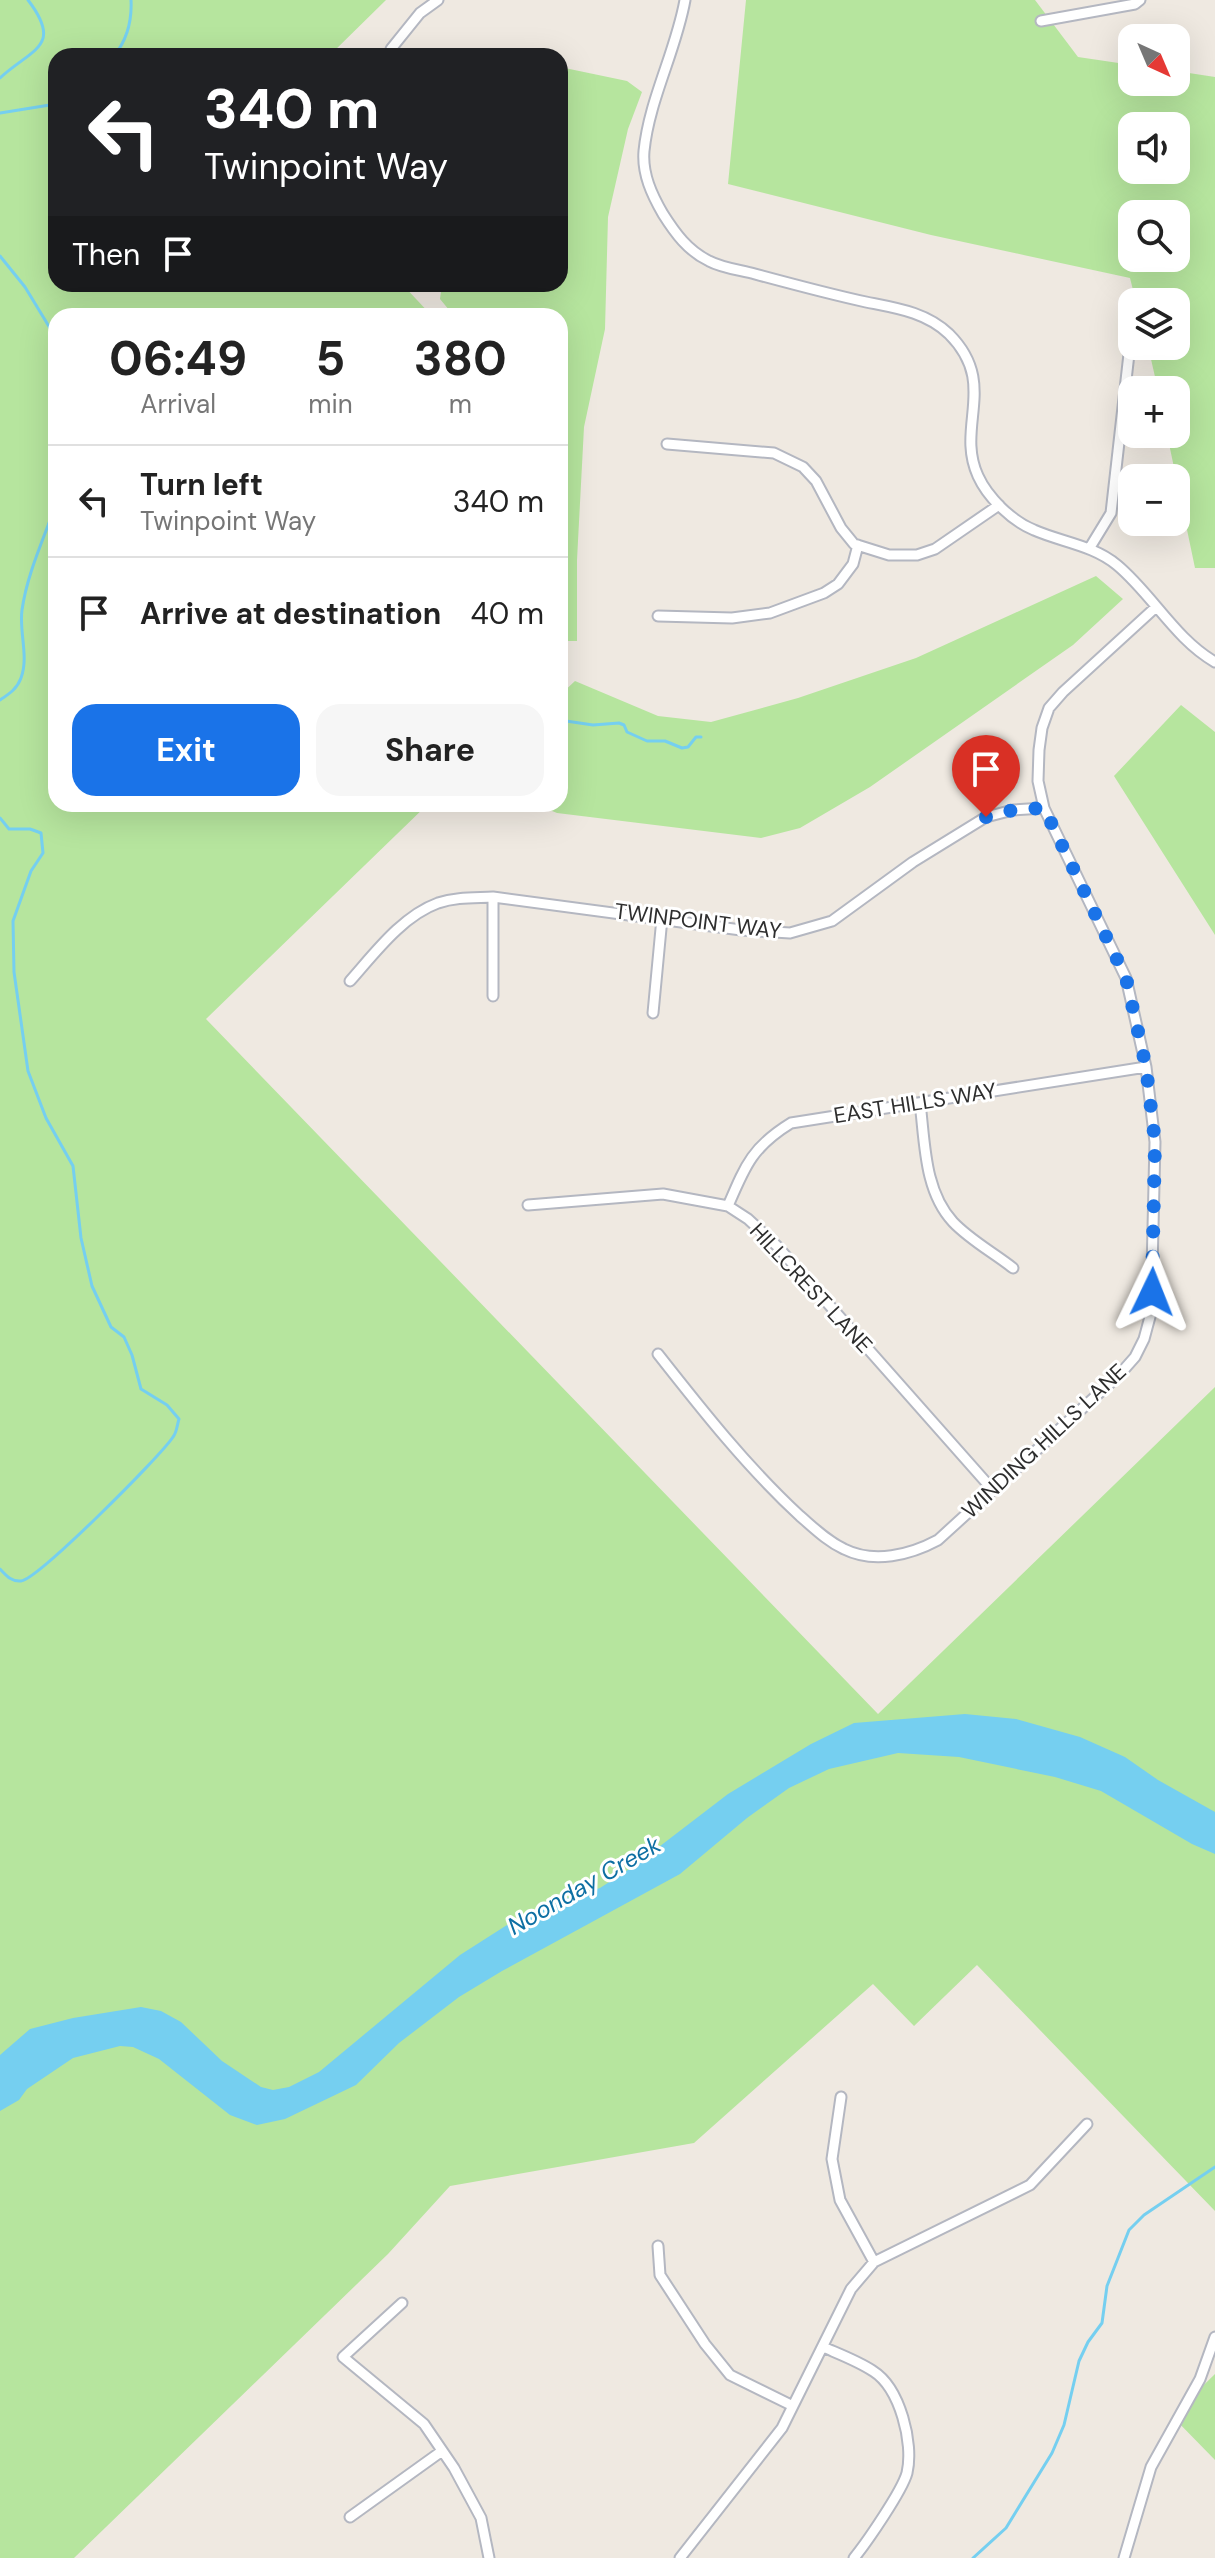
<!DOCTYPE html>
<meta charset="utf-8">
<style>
:root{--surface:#fff;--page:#f6f6f6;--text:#222;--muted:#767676;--line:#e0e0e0;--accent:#1a73e8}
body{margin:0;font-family:"DM Sans",sans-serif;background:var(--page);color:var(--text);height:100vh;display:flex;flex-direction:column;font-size:30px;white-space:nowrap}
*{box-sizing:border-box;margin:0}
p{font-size:26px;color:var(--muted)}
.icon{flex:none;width:44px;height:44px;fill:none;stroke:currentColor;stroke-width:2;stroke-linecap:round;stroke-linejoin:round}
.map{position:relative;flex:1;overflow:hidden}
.details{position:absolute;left:48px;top:308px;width:520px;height:504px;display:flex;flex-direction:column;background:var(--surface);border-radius:24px;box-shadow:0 8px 32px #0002}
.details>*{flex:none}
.top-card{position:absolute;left:48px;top:48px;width:520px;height:244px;border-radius:24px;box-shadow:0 8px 32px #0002;background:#202124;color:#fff;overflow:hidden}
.needle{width:52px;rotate:136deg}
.tools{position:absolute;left:1118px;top:24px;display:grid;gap:16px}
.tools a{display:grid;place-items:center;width:72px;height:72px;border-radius:16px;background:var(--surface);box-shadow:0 8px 32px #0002;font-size:40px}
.pin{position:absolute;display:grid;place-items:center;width:68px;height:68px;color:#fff;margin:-82px -34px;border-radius:50% 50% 50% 0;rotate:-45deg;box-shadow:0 0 8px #0007}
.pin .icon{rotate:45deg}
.me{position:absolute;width:88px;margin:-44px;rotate:2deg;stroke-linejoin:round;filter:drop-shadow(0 0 6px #0008)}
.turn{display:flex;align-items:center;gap:28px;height:168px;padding:0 24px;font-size:36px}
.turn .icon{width:104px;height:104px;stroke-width:2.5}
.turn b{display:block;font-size:56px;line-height:68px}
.then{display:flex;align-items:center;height:76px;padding:0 24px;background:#0003;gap:16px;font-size:30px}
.eta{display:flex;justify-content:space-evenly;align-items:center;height:136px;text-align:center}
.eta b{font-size:48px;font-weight:700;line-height:56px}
.action{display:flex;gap:16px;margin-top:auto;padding:16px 24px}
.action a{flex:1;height:92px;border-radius:24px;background:var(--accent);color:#fff;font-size:32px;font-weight:700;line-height:92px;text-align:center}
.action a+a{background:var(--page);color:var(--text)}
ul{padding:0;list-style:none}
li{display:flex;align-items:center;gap:24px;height:112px;padding:0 24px;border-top:2px solid var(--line)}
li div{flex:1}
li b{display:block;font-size:30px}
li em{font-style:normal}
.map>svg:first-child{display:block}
.green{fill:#b6e59e;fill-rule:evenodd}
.water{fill:#75cff0}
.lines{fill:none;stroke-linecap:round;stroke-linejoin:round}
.stream{stroke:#75cff0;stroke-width:3}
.street-casing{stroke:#b4b7c1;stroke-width:13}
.street{stroke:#fff;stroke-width:9}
.route{stroke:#1a73e8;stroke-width:14;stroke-dasharray:0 25.2}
.labels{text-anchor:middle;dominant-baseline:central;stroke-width:6;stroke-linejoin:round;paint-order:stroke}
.street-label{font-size:22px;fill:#2e2e2e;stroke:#fff}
.water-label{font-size:24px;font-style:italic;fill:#0d6fa3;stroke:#fff}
</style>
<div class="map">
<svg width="1215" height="2558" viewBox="0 0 1215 2558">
<rect width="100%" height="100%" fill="#efe9e1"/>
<!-- green -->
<path class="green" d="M0,0h386l-57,56h-273v228h346l30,32h-376v488h372l-222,215 672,695 337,-327v824l-238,-246 -63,61 -41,-42 -179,159 -244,43 -62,68 -314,304h-74z
M746,0h289l43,57 54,8v17h44v-11l39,6v491h-20l-28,-134h9v-44h-18l-10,-44h28v-44h-40l-6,-24 -199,-43 -203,-51zM1132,126h44v44h-44zM1132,214h44v44h-44z
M560,67l67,14 15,11 -14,37 -20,88 -3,112 -21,98 -7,133v81h-17v-325h-106l-14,-17 2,-15h118z
M1096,576l27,23 -50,46 -203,142 -70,41 -39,10 -204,-25 -22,-9h25v-109l15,-14 83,35 53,6 87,-24 118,-40z
M1181,705l34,27v203l-101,-159z
M1215,2374v86l-43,-44z"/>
<!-- water -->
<path class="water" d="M965,1714l51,5 64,18 45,20 33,23 57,32v42l-23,-10 -91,-53 -46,-14 -96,-20 -61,-4 -69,16 -40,19 -42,30 -67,56 -178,97 -43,26 -60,46 -43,42 -71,34 -28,6 -27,-10 -71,-56 -26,-12 -13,-1 -47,12 -46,31 -8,11 -19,11v-56l30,-26 43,-11 68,-11 20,4 20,11 41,39 39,26 12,3 16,-3 30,-15 141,-117 47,-30 54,-25 39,-12 34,-22 94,-72 83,-50 43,-21z"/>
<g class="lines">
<!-- stream -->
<path class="stream" d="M114,56c13,-16 18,-36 17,-56
M0,78c31,-29 64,-31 28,-78
M0,113l56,-9
M0,256l25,31 31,51
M0,700c9,-6 17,-11 21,-22 8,-21 -2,-46 1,-68 5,-36 22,-72 34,-106
M560,717l6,4 27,4 26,-2 5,2 3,7 20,9h18l17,7 6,-1 8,-10h5
M0,818l9,11h21l11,4 2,20 -12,18 -18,50 1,51 14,99 18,47 27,48 8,72 11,48 19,41 13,10 8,18 9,34 26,16 12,14c-2,6 -2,13 -6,18 -13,20 -135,142 -152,144 -10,1 -15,-6 -21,-12
M973,2558l33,-30 46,-75 12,-28 15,-64 9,-19 14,-19 5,-37 22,-56 15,-15 71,-48"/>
<!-- street casing -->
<g class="street-casing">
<path id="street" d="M685,0c-9,51 -36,100 -41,151 -2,23 8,44 19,63 12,19 25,37 46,47 13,7 31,9 46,13 37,10 74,20 111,28 30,6 60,10 83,32 50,50 6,92 29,142 10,22 34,45 56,54 27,12 59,15 83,35 35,29 58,74 98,97
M1041,21l94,-17 5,-4
M391,56v-7l29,-36 18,-13
M667,444l107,9 29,14 13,14 25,47 13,16 35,11h28l18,-6 64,-44
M1089,549l22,-36 19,-168 2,-20 -4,-11
M658,616l74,2 38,-5 54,-20 14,-9 15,-20 5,-19
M350,981c24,-27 52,-65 88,-78 18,-6 36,-5 55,-6l248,33 49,3 42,-12 81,-59 73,-45 27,-7 31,-2
M493,996v-99
M653,1013l9,-95
M920,1103c5,39 4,88 33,119 17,18 41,31 60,46
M528,1205l135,-11 65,12 20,13 29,27 215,243
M728,1206c17,-40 24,-59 63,-83l355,-56
M658,1354c44,56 89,113 142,162 14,12 27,25 44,33 30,15 66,6 94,-9l182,-166 15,-17 9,-18 7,-26 4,-171 -9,-75 -20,-89 -82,-170 -6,-27 1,-31 3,-22 7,-20 14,-16 93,-85
M841,2097l-9,62 8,41 34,62
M658,2246l2,29 45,69 25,31 63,31
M402,2303l-59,54 81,67 30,44 27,50 8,40
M823,2347c16,7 35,14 50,24 27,17 41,72 34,102 -5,18 -40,69 -53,85
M350,2517l92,-66
M680,2558l102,-130 69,-139 23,-27 156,-77 57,-61
M1124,2558l27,-91 49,-88 15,-42"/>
</g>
<!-- street -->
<use href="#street" class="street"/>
</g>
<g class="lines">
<!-- route -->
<path class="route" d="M986,817l27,-7 31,-2 82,170 20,89 9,75 -3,150"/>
</g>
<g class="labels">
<!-- street labels -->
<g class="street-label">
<text transform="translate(698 921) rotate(7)">TWINPOINT WAY</text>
<text transform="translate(915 1103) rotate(-9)">EAST HILLS WAY</text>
<text transform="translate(811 1288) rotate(47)">HILLCREST LANE</text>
<text transform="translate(1044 1441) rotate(-43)">WINDING HILLS LANE</text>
</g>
<!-- water labels -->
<g class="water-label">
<text transform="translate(584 1885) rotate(-30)">Noonday Creek</text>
</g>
</g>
</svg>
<div class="tools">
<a><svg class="needle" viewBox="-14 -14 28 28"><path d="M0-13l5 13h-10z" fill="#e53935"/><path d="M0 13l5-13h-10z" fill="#767676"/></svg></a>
<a><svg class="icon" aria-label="sound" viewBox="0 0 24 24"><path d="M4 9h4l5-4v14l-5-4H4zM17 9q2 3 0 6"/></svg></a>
<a><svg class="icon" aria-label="search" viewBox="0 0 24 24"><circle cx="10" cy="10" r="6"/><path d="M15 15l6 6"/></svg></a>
<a><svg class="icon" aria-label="layers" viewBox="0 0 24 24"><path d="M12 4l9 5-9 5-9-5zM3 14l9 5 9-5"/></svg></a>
<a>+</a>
<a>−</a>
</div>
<div class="pin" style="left:986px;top:817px;background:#d93025"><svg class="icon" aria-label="arrive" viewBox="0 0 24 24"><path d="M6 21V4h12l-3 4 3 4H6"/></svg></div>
<svg class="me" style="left:1152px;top:1292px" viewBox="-20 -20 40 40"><path d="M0-17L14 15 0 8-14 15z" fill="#1a73e8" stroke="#fff" stroke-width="4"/></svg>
<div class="top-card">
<div class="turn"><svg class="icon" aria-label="left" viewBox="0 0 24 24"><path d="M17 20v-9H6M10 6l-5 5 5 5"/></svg><div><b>340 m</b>Twinpoint Way</div></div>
<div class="then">Then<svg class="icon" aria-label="arrive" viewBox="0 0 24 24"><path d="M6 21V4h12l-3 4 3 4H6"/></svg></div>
</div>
<section class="details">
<div class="eta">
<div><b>06:49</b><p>Arrival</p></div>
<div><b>5</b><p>min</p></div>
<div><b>380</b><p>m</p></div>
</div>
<ul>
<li><svg class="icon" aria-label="left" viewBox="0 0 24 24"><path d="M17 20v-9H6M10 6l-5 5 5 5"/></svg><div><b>Turn left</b><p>Twinpoint Way</p></div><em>340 m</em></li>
<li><svg class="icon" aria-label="arrive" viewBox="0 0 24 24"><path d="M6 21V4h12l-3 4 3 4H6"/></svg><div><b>Arrive at destination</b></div><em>40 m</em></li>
</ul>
<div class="action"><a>Exit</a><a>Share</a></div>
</section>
</div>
